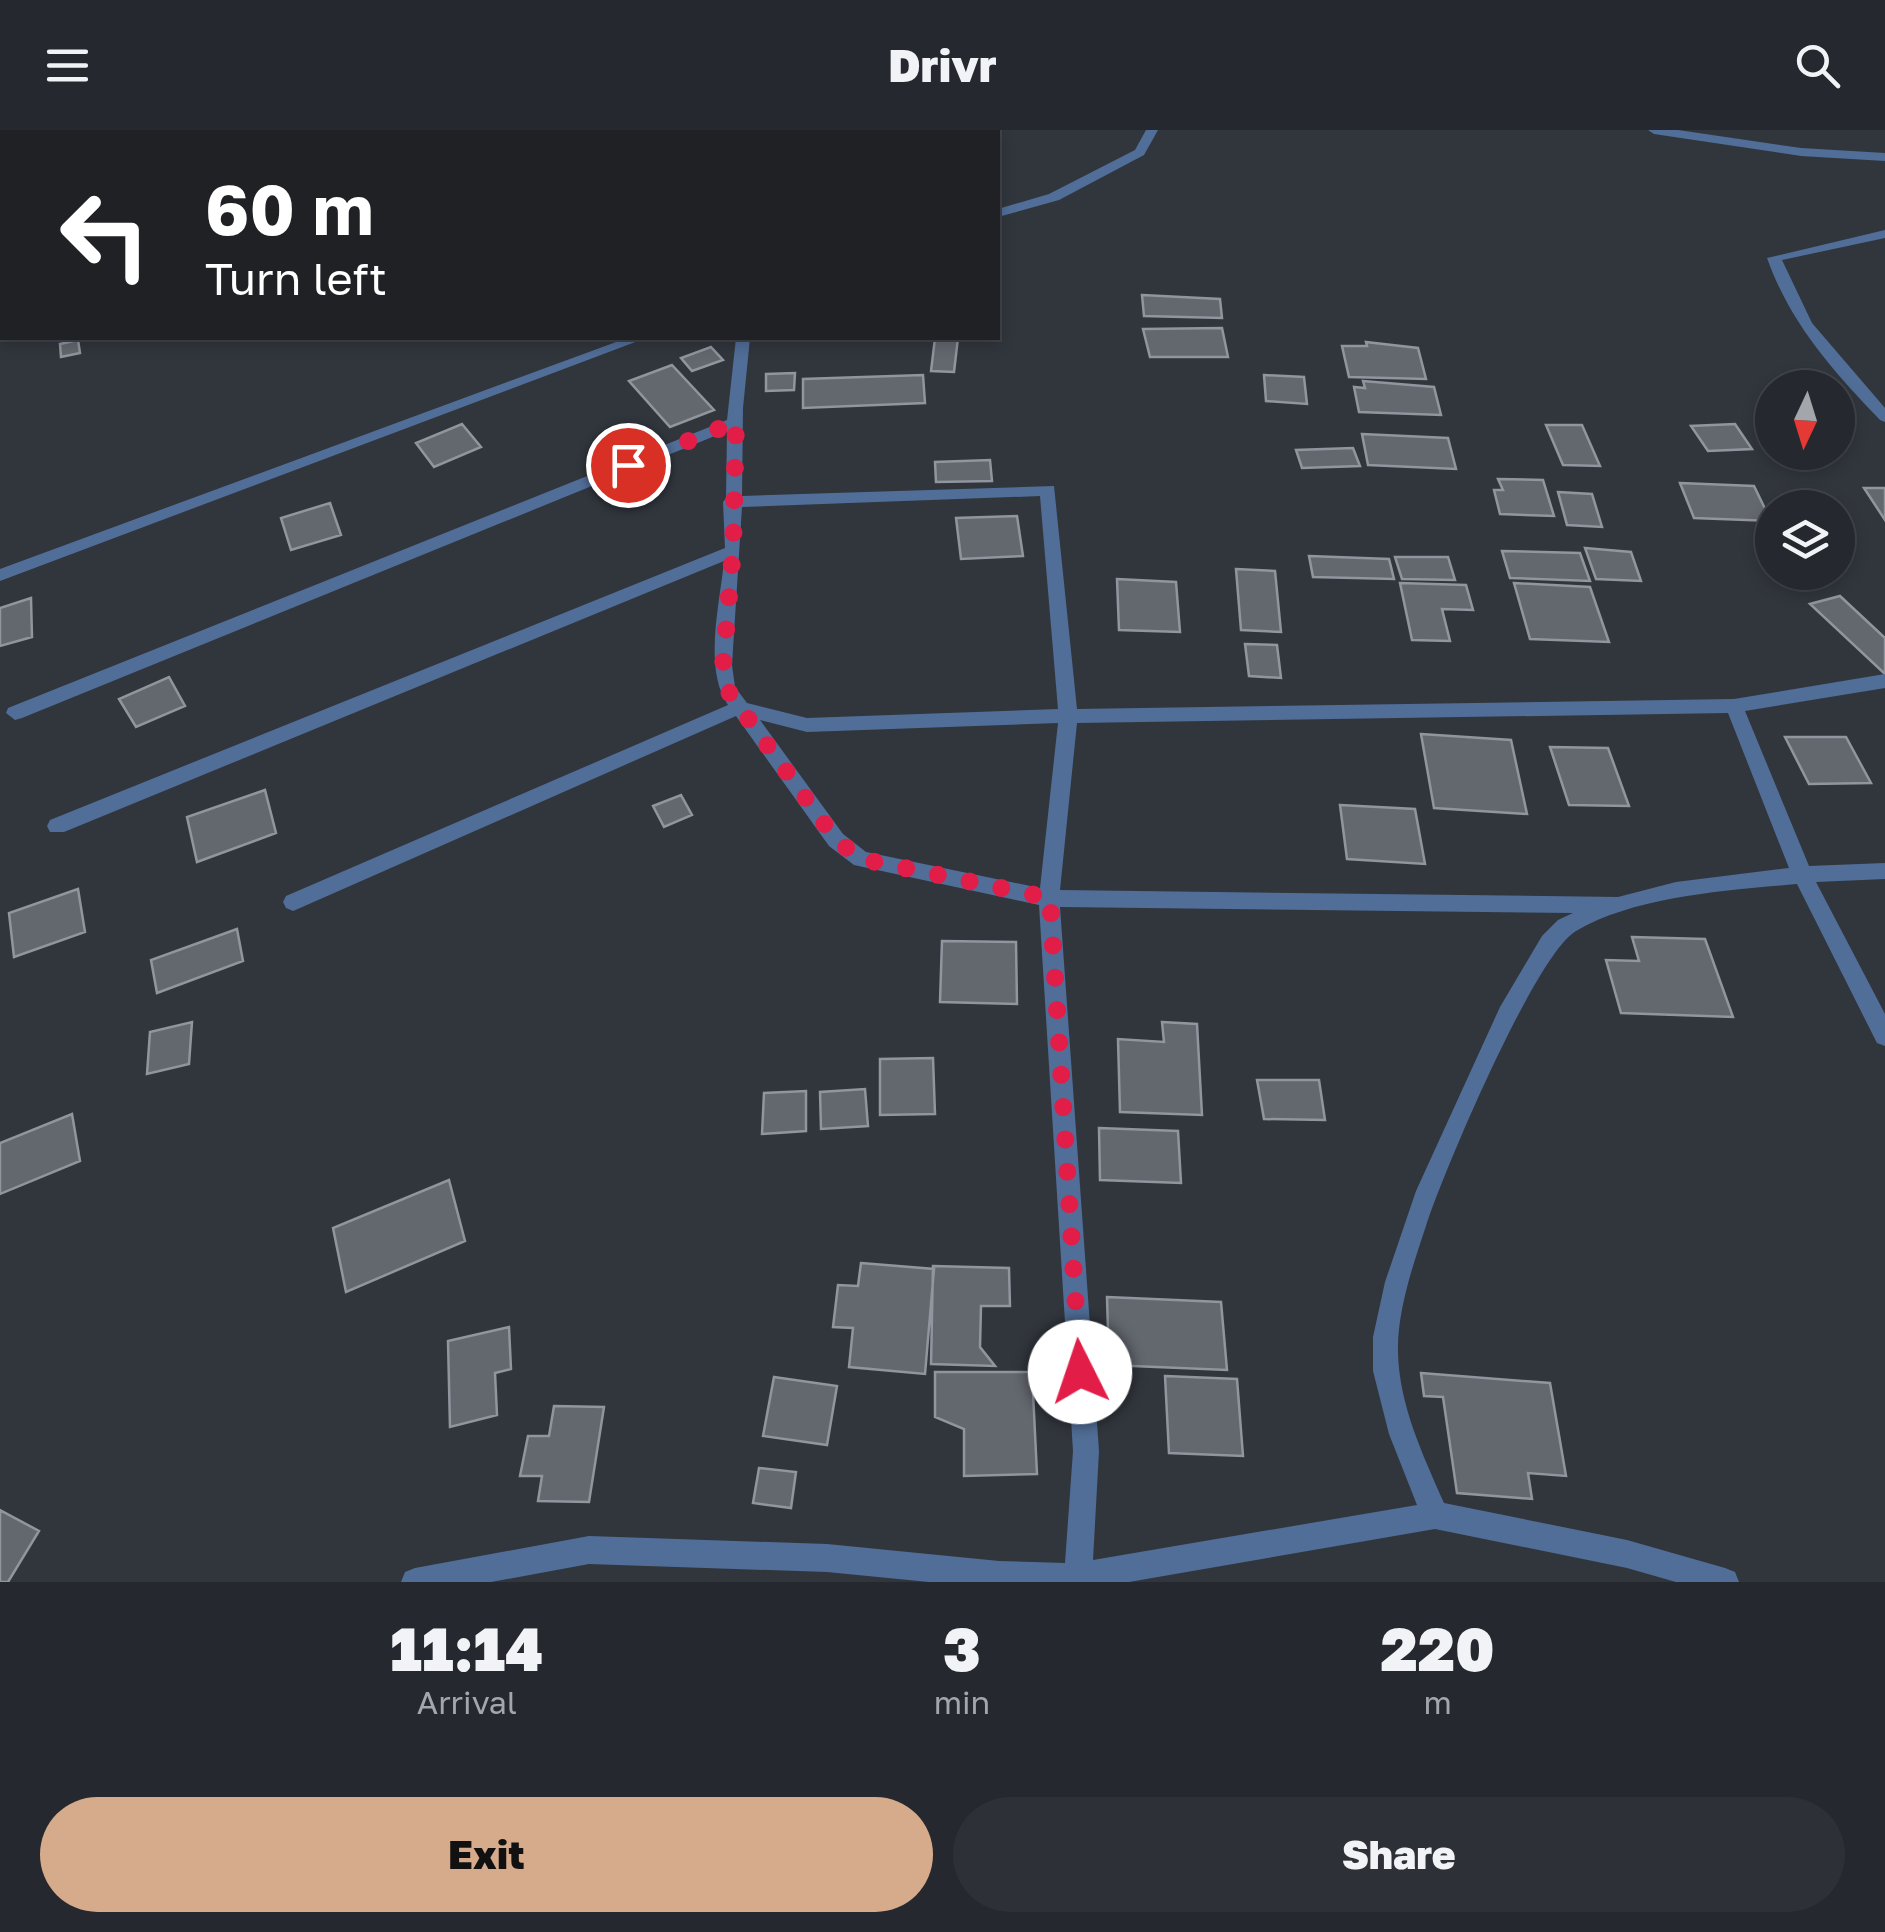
<!DOCTYPE html>
<style>
:root{--surface:#25282e;--page:#2d3036;--text:#f1f3f6;--muted:#a3a6aa;--line:#42444a;--accent:#d6ab8b}
body{margin:0;font-family:"Golos Text",sans-serif;background:var(--page);color:var(--text);height:100vh;display:flex;flex-direction:column;font-size:38px;white-space:nowrap}
*{box-sizing:border-box;margin:0}
p{font-size:32px;color:var(--muted)}
.icon{flex:none;width:55px;height:55px;fill:none;stroke:currentColor;stroke-width:2;stroke-linecap:round;stroke-linejoin:round}
.map{position:relative;height:1452px;overflow:hidden}
.panel{display:flex;flex-direction:column;background:var(--surface);flex:1}
.panel>*{flex:none}
.banner{position:absolute;left:0px;top:0px;width:1000px;height:210px;box-shadow:0 5px 15px #0003,0 0 0 2px var(--line);background:#202124;color:#fff;overflow:hidden}
.needle{width:65px;rotate:184deg}
.tools{position:absolute;left:1755px;top:240px;display:grid;gap:20px}
.tools a{display:grid;place-items:center;width:100px;height:100px;border-radius:50%;background:var(--surface);box-shadow:0 5px 15px #0003,0 0 0 2px var(--line);font-size:50px}
.pin{position:absolute;display:grid;place-items:center;width:85px;height:85px;color:#fff;margin:-42px;border:5px solid #fff;border-radius:50%;box-shadow:0 2px 10px #0007}
.me{position:absolute;width:110px;margin:-55px;rotate:356deg;stroke-linejoin:round;filter:drop-shadow(0 0 8px #0008)}
.turn{display:flex;align-items:center;gap:35px;height:210px;padding:0 40px;font-size:45px}
.turn .icon{width:130px;height:130px;stroke-width:2.5}
.turn b{display:block;font-size:70px;line-height:85px}
.eta{display:flex;justify-content:space-evenly;align-items:center;height:170px;text-align:center}
.eta b{font-size:60px;font-weight:800;line-height:70px}
.action{display:flex;gap:20px;margin-top:auto;padding:20px 40px}
.action a{flex:1;height:115px;border-radius:60px;background:var(--accent);color:#111;font-size:40px;font-weight:800;line-height:115px;text-align:center}
.action a+a{background:var(--page);color:var(--text)}
header{display:flex;justify-content:space-between;align-items:center;height:130px;padding:0 40px;background:var(--surface);font-size:45px;font-weight:800}
.map>svg:first-child{display:block}
.building{fill:#63686f;stroke:#90959e;stroke-width:2.5}
.lines{fill:none;stroke-linecap:round;stroke-linejoin:round}
.minor{fill:#516e98;fill-rule:evenodd}
.route{stroke:#e11d48;stroke-width:18;stroke-dasharray:0 32.4}
</style>
<header><svg class="icon" aria-label="menu" viewBox="0 0 24 24"><path d="M4 6h16M4 12h16M4 18h16"/></svg>Drivr<svg class="icon" aria-label="search" viewBox="0 0 24 24"><circle cx="10" cy="10" r="6"/><path d="M15 15l6 6"/></svg></header>
<div class="map">
<svg width="1885" height="1452" viewBox="0 0 1885 1452">
<rect width="100%" height="100%" fill="#31363d"/>
<!-- building -->
<path class="building" d="M1142,165l78,4 2,19 -78,-2z
M1222,198l6,29h-78l-7,-28z
M935,208h23l-4,34 -23,-1z
M78,210l2,13 -19,4 -1,-13z
M1366,212l52,6 8,31 -77,-2 -7,-31h25z
M711,217l12,13 -31,11 -11,-13z
M672,235l42,45 -44,17 -41,-46z
M795,243l-1,17 -28,1v-17z
M923,245l2,28 -122,5v-29z
M1264,245l40,2 3,27 -41,-3z
M1363,251l71,6 7,28 -82,-3 -5,-25 11,1z
M462,294l19,23 -47,20 -18,-24z
M1735,294l17,25 -44,2 -17,-25z
M1546,295h36l18,41 -37,-1z
M1362,304l86,4 8,31 -88,-4z
M1353,318l7,18 -58,2 -6,-18z
M990,330l2,21 -56,1 -1,-20z
M1498,349l45,1 11,36 -54,-2 -6,-24h9z
M1680,353l74,3 17,35 -77,-3z
M1864,358h21v32z
M1558,362l34,2 10,33 -35,-2z
M330,373l11,32 -50,15 -10,-32z
M1017,386l6,40 -62,3 -5,-41z
M1585,418l46,4 10,29 -45,-2z
M1502,421l78,2 10,28 -80,-3z
M1309,426l80,3 5,20 -81,-2z
M1395,427h53l7,23 -53,-1z
M1236,439l39,2 6,61 -40,-2z
M1117,449l59,3 4,50 -61,-2z
M1400,453l66,2 7,25 -31,-1 8,32 -38,-1z
M1514,453l76,4 19,55 -79,-3z
M1840,466l45,42v36l-75,-70z
M31,468l1,39 -32,9v-38z
M1245,514l32,1 4,33 -32,-2z
M169,547l16,29 -49,21 -17,-28z
M1421,604l90,6 16,74 -93,-6z
M1785,607h61l25,46 -62,1z
M1550,617l58,1 21,58 -60,-1z
M265,660l11,43 -79,29 -10,-45z
M681,665l11,20 -28,12 -11,-21z
M1340,675l75,4 10,55 -78,-5z
M78,759l7,43 -71,25 -5,-44z
M237,799l6,32 -86,32 -6,-33z
M1632,807l73,2 28,78 -112,-4 -15,-53 33,1z
M942,811l74,1 1,62 -77,-2z
M192,892l-3,42 -42,10 3,-42z
M1162,892l35,2 5,91 -82,-3 -2,-73 46,3z
M933,928l2,56 -55,1v-56z
M1257,950h62l6,40 -61,-1z
M865,959l3,37 -47,3 -1,-37z
M806,961v40l-44,3 2,-41z
M72,984l8,47 -80,33v-51z
M1099,998l79,3 3,52 -81,-3z
M449,1050l16,61 -119,51 -13,-64z
M861,1133l73,6 -9,105 -76,-7 4,-39 -20,-1 5,-42 20,1z
M933,1136l76,2 1,38h-29l-1,41 15,19 -64,-2z
M1107,1167l114,5 6,68 -118,-5z
M509,1197l2,42 -16,4 2,42 -47,12 -2,-86z
M935,1242h97l5,102 -73,2v-47l-29,-12z
M1421,1243l129,10 16,93 -38,-3 4,26 -75,-6 -14,-96 -19,-1z
M1165,1246l72,3 6,77 -74,-3z
M774,1247l63,9 -10,59 -64,-9z
M554,1276l50,1 -15,95 -51,-1 4,-25h-22l8,-40h21z
M759,1338l37,4 -5,36 -38,-5z
M0,1380l39,21 -31,51h-8z"/>
<g class="lines">
<!-- minor -->
<path class="minor" d="M1146,0h12l-14,25 -85,45 -61,17v-8l51,-15 86,-44z
M1648,0h30l123,18 84,5v8l-84,-5 -147,-22z
M1885,100v8l-103,22 30,63 73,85v14l-5,-2c-47,-49 -90,-97 -113,-162z
M627,208h19l-646,243v-12z
M736,208h14l-7,70 -1,88 312,-10 23,223 657,-10 151,-25v14l-140,23 64,155 76,-3v16l-69,3 69,132v32l-8,-3 -80,-159c-68,6 -162,12 -221,47 -41,24 -133,242 -150,295 -13,39 -29,85 -28,126 1,53 25,103 46,151l183,37 98,28 10,4 4,10h-63l-49,-14 -192,-39 -306,53h-200l-102,-10 -238,-8 -98,18h-90l4,-10 10,-4 174,-32 238,8 172,17 66,2 8,-112 -34,-546 -185,-40 -25,-19 -93,-130 -436,192 -7,3 -7,-3 -3,-6 3,-6 442,-191c-25,-36 -8,-102 -4,-144l-660,271h-14l-3,-6 3,-6 675,-272 -2,-46 3,-4 1,-67 -705,287 -7,2 -9,-7 2,-5 719,-288zM1040,366l18,213 -251,9 -60,-15 -12,-16 -3,-22 10,-158zM1728,583l61,155 -113,14 -58,15 -558,-7 17,-167zM760,590l47,12 251,-9 -18,165 -174,-36 -23,-18zM1060,777l513,6 -15,7 -16,16 -42,71 -84,184 -31,91 -12,55v34l16,63 28,71 -324,55 6,-109z"/>
</g>
<g class="lines">
<!-- route -->
<path class="route" d="M628,335l108,-43 -3,129 -10,114 3,23 110,152 25,19 189,39 30,474"/>
</g>
</svg>
<div class="tools">
<a><svg class="needle" viewBox="-14 -14 28 28"><path d="M0-13l5 13h-10z" fill="#e53935"/><path d="M0 13l5-13h-10z" fill="#a3a6aa"/></svg></a>
<a><svg class="icon" aria-label="layers" viewBox="0 0 24 24"><path d="M12 4l9 5-9 5-9-5zM3 14l9 5 9-5"/></svg></a>
</div>
<div class="pin" style="left:628px;top:335px;background:#d93025"><svg class="icon" aria-label="arrive" viewBox="0 0 24 24"><path d="M6 21V4h12l-3 4 3 4H6"/></svg></div>
<svg class="me" style="left:1080px;top:1242px" viewBox="-20 -20 40 40"><circle r="19" fill="#fff"/><path d="M0-13L10 11 0 6-10 11z" fill="#e11d48"/></svg>
<div class="banner">
<div class="turn"><svg class="icon" aria-label="left" viewBox="0 0 24 24"><path d="M17 20v-9H6M10 6l-5 5 5 5"/></svg><div><b>60 m</b>Turn left</div></div>
</div>
</div>
<section class="panel">
<div class="eta">
<div><b>11:14</b><p>Arrival</p></div>
<div><b>3</b><p>min</p></div>
<div><b>220</b><p>m</p></div>
</div>
<div class="action"><a>Exit</a><a>Share</a></div>
</section>
